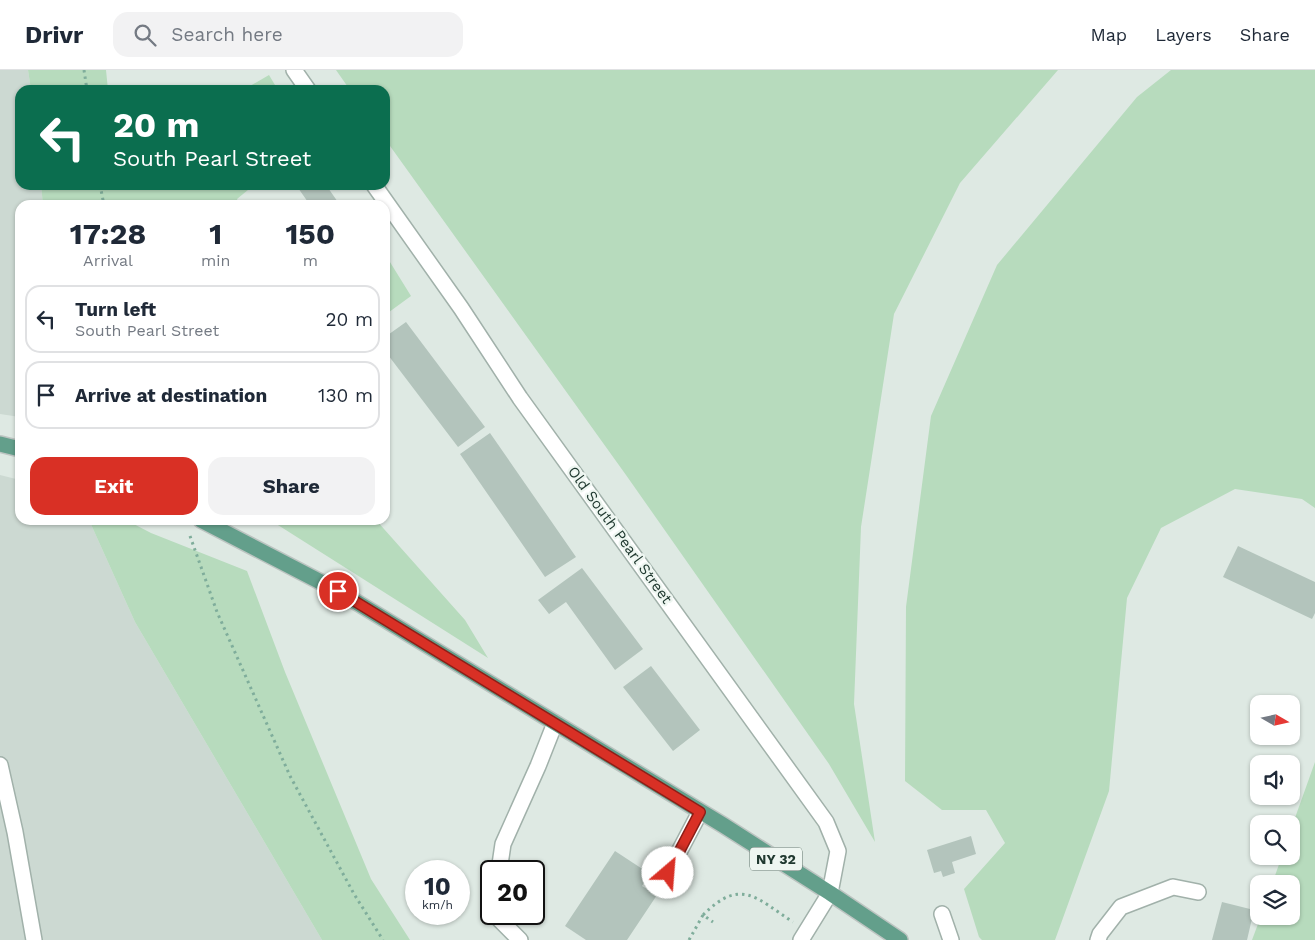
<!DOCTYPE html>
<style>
:root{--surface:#fff;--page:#f2f2f3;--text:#1f2937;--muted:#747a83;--line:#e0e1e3;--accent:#d93025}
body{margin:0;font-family:"Work Sans",sans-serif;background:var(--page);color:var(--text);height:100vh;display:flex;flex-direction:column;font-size:19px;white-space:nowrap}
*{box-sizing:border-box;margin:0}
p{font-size:16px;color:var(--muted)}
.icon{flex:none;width:28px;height:28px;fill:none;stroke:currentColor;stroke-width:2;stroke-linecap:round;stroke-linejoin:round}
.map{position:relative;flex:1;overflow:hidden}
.details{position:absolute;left:15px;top:130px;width:375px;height:325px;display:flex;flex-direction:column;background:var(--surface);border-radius:15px;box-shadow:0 1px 4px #0004}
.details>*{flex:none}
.hud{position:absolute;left:15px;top:15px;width:375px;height:105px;border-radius:15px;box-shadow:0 1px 4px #0004;background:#0b6e4f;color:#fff;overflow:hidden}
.needle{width:32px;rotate:99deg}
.fabs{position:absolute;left:1250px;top:625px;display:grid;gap:10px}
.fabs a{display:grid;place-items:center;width:50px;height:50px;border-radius:10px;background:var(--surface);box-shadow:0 1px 4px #0004;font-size:25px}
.speed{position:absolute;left:405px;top:790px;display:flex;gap:10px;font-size:25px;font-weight:700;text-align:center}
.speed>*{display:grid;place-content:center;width:65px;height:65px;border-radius:50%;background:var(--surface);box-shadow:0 1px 4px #0004;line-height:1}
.speed small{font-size:12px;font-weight:400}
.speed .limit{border:2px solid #111;border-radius:8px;background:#fff;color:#111}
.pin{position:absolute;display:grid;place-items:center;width:42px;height:42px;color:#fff;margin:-21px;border:2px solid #fff;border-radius:50%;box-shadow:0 1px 5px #0007}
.me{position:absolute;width:55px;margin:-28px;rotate:27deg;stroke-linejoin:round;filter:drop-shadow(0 0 4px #0008)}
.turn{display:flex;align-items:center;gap:18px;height:105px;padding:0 15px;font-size:22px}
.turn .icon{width:65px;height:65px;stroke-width:2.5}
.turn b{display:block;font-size:35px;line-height:42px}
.eta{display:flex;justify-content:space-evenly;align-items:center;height:85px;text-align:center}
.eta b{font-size:30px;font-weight:700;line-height:35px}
.action{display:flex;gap:10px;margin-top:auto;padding:10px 15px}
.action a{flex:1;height:58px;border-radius:15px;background:var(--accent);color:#fff;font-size:20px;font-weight:700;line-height:58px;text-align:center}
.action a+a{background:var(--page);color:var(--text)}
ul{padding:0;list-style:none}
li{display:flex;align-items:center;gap:15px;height:68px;margin:0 10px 8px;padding:0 5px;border:2px solid var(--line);border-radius:15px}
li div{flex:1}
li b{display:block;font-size:19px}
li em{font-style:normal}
header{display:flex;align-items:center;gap:30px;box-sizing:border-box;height:70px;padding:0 25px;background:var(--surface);border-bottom:1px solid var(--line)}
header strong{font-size:24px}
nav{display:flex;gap:28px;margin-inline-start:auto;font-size:18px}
.search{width:350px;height:45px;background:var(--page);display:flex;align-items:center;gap:12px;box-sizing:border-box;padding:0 18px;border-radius:15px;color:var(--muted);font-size:19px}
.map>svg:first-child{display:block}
.built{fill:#ccd9d2}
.green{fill:#b7dbbd}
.building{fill:#b3c4bc}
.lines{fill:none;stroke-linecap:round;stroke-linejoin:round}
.minor-casing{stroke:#a1b1aa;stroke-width:18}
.major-casing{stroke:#bcc4c1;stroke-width:18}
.path{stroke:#7fad9b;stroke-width:3;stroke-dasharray:2.5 4;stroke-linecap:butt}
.minor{stroke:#fff;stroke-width:15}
.major{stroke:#639f8b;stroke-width:15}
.route-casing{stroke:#8d1f18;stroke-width:12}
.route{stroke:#d93025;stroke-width:9}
.labels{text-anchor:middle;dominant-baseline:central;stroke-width:4.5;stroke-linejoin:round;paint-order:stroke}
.shield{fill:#eef6f1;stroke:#5e726a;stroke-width:1}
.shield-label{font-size:14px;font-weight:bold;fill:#203930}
.street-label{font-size:15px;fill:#203930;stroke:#eef6f1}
</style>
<header>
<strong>Drivr</strong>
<div class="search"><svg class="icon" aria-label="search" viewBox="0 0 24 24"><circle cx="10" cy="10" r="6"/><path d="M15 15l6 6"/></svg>Search here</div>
<nav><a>Map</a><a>Layers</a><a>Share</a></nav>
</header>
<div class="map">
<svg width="1315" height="870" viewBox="0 0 1315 870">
<rect width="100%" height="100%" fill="#dee9e3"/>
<!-- built -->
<path class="built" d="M0,0h28l3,20h-11v95h21l2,20h-23v212l-20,-3z
M0,405l20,5v40h69l46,102 187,318h-322z"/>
<!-- green -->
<path class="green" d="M28,0h78l2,20h-77z
M336,0h722l-98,113 -66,131 -33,213 -7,177 21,138 -46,-78 -203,-289 -241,-336v-49h-35z
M1171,0h144v438l-13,-9 -67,-10 -74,39 -34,70 -18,193 -54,149h-73l-3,-3 -15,-48 41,-46 -19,-33h-44l-37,-29 1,-174 25,-191 66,-151 140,-168z
M269,5l9,15h-35z
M41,115h213l-17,14 2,6h-196z
M385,184l26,42 -26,19z
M89,450h37l25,13 96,38 38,101 86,207 39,61h-88l-187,-318z
M270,450h106l89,100 23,38z
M1315,692v178h-63l9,-24h30v-32h-19l10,-28h9v-27z"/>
<!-- building -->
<path class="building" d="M296,115h30l14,20h-30z
M406,252l79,105 -27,20 -73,-96v-14z
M490,363l86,124 -31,20 -85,-123z
M1238,476l77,36v31l-3,6 -89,-42z
M582,498l61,81 -28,21 -49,-68 -17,12 -11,-14z
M651,596l49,64 -27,21 -50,-64z
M971,766l5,18 -24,8 3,11 -12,4 -2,-6 -7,2 -7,-23z
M615,781l35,23 -8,12 15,9 -30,45h-41l-21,-14z
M1222,832l32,8 -7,30h-35z"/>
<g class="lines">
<!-- minor casing -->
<g class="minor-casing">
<path id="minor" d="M294,0l14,20
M374,115l87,123 59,90 306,424 12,29 -8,42 -29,47
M0,695l15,67 19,108
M499,801l4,-27 35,-78 17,-43
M660,818l40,-76
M497,844v3l23,23
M942,844l9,26
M1098,870l2,-6 21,-27 52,-20 25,5"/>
</g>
<!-- major casing -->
<g class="major-casing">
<path id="major" d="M0,374l20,5
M201,450l137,71 385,234 107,68 70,47"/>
</g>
<!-- path -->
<path class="path" d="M84,0l3,20
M100,115l4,20
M190,466l27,76 73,164 64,118 29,46
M703,845c38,-38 53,-17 90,7
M689,870l14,-25 10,7"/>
<!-- minor -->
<use href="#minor" class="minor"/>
<!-- major -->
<use href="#major" class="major"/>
</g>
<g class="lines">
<!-- route casing -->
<g class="route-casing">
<path id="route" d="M338,521l362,221 -32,61"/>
</g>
<!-- route -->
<use href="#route" class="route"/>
</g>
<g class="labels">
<!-- shield labels -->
<rect class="shield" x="750" y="777.5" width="52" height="23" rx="4"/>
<g class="shield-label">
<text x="776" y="789">NY 32</text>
</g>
<!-- street labels -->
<g class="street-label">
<text transform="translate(620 465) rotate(54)">Old South Pearl Street</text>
</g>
</g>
</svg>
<div class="fabs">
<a><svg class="needle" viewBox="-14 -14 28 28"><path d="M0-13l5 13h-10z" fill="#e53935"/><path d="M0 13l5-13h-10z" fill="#747a83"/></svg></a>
<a><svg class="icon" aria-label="sound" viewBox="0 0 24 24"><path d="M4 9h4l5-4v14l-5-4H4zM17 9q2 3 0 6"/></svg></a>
<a><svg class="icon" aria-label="search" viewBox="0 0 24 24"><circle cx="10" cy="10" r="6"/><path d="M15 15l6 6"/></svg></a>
<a><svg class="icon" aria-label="layers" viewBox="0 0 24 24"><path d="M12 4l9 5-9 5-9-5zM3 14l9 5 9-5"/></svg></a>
</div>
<div class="speed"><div>10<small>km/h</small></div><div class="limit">20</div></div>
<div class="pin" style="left:338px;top:521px;background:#d93025"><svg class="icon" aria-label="arrive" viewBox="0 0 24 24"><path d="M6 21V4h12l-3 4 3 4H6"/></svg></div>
<svg class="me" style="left:668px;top:803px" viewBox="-20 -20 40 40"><circle r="19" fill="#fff"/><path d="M0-13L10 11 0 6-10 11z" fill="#d93025"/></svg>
<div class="hud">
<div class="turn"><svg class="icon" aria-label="left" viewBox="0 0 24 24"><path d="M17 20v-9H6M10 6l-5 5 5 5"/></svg><div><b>20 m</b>South Pearl Street</div></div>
</div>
<section class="details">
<div class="eta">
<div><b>17:28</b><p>Arrival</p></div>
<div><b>1</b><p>min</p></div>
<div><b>150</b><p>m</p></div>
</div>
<ul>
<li><svg class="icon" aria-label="left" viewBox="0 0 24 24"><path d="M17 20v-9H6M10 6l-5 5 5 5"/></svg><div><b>Turn left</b><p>South Pearl Street</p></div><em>20 m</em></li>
<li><svg class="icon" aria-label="arrive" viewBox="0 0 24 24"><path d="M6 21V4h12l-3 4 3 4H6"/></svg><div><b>Arrive at destination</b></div><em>130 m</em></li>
</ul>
<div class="action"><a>Exit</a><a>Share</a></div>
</section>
</div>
